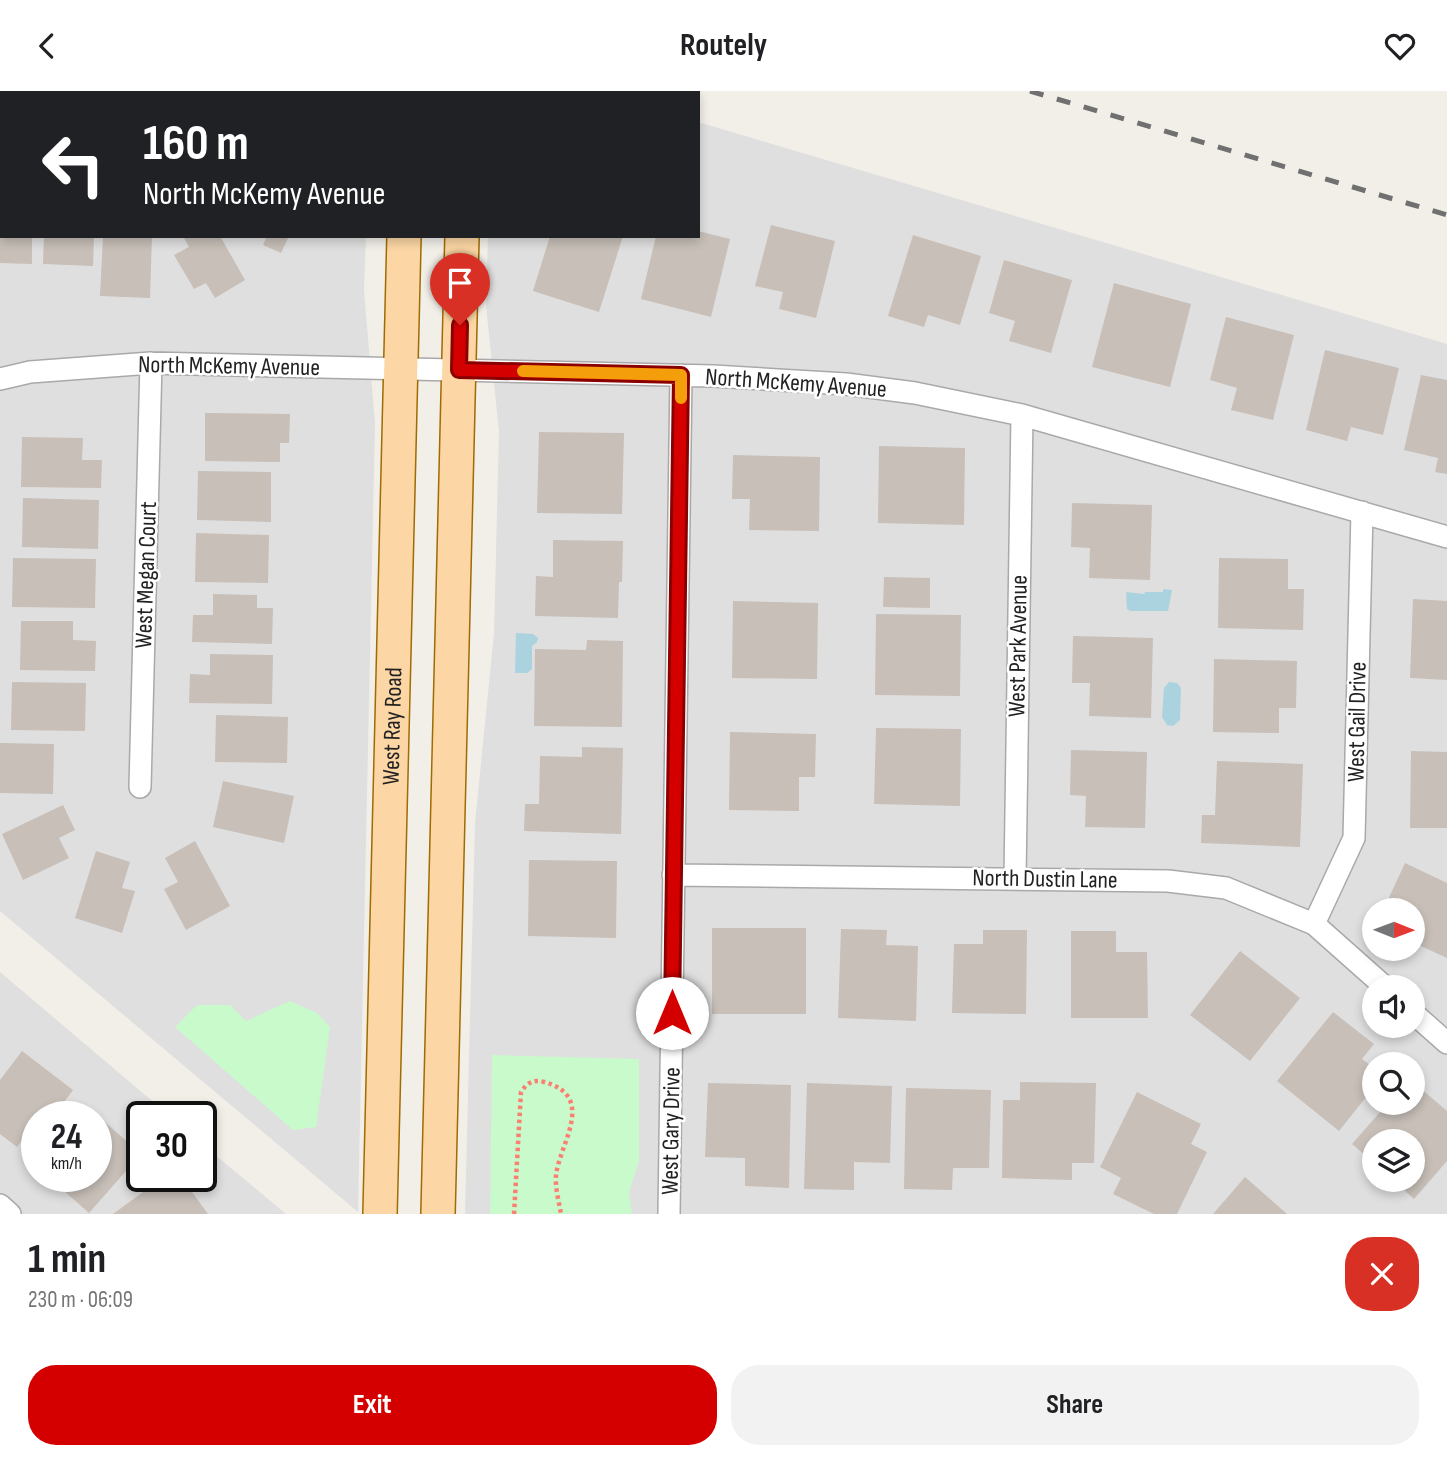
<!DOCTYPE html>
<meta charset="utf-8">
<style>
:root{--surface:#fff;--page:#f2f2f2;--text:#202124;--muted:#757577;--accent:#d40000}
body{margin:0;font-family:"Sofia Sans Condensed",sans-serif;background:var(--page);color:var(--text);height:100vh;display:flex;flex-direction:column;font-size:26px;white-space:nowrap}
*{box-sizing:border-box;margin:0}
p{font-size:23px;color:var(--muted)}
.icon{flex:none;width:38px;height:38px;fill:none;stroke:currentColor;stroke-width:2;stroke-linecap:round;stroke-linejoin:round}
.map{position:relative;height:1123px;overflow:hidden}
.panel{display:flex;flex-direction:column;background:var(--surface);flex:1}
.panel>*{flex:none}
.hud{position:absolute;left:0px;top:0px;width:700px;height:147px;box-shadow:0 4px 10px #0003;background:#202124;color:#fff;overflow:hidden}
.needle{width:46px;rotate:91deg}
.buttons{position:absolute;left:1362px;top:807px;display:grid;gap:14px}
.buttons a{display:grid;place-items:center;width:63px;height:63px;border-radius:50%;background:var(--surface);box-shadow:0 4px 10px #0003;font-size:35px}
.speed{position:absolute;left:21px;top:1010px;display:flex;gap:14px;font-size:35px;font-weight:700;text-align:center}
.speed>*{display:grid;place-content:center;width:91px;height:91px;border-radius:50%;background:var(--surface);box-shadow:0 4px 10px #0003;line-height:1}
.speed small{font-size:18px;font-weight:400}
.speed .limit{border:4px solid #111;border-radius:10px;background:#fff;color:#111}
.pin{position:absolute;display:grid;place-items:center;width:60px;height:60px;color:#fff;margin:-72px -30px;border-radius:50% 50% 50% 0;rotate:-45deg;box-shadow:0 0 7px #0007}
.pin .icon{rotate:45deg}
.me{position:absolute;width:77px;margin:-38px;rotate:0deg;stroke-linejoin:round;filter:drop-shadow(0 0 5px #0008)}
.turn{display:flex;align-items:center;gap:24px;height:147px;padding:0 28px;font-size:32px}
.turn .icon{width:91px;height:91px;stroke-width:2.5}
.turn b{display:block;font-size:49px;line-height:60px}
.round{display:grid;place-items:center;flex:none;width:74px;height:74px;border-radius:28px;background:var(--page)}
.summary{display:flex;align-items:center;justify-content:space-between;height:119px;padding:0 28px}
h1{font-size:42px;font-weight:700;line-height:52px}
.action{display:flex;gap:14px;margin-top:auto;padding:14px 28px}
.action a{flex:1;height:80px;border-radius:28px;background:var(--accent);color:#fff;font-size:28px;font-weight:700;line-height:80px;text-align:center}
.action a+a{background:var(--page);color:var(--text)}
header{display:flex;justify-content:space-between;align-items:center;height:91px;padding:0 28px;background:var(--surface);font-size:32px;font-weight:700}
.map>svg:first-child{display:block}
.residential{fill:#e0dfdf;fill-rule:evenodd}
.park{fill:#c8facc}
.water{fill:#aad3df}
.building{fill:#c7bfb8}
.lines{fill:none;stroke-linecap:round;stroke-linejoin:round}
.minor-casing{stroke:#a9a9a9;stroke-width:24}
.primary-casing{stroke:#a06b00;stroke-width:36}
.path{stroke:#fa8072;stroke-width:4.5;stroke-dasharray:3.5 3.5;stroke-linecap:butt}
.minor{stroke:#fff;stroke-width:21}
.primary{stroke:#fcd6a4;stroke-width:33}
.rail{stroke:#707070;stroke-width:5;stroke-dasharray:14 14;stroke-linecap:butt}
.route-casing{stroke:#8a0000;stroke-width:18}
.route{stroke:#d40000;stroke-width:12}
.slow{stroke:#f59e0b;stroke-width:12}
.labels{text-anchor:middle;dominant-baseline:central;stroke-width:5;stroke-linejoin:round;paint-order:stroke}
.street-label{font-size:24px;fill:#222;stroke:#fff}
</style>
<header><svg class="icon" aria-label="back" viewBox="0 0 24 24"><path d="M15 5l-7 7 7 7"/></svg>Routely<svg class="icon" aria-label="heart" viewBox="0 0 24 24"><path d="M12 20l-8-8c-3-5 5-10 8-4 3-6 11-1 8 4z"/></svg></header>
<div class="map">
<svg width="1447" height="1123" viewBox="0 0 1447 1123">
<rect width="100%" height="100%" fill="#f2efe9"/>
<!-- residential -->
<path class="residential" d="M0,0h372l-370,2v143h364l-2,54 11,133 -17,789 -358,-301z
M698,31l749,222v870h-982l10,-391 19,-190 5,-201 -13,-127 2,-69h210zM1374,819h38v39h-38zM1374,896h38v38h-38zM1374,973h38v39h-38zM1374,1050h38v38h-38z
M0,881l170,144 -28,1v59h59v-33l85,71h-286zM37,1026h59v59h-59z"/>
<!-- park -->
<path class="park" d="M290,910l27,12 13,14 -14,100 -23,3 -118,-103 22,-22h33l16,16z
M492,964l147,4v102l-10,31 3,22h-142z"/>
<!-- water -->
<path class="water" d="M1163,498l9,1 -4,21h-38l-3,-2 -1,-17 18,2 1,-2h18z
M516,542l17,1 5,4 -1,4 -5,4v23l-5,4h-12z
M1169,591l8,1 4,5 -1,32 -7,6 -6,-1 -5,-8 2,-29z"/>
<!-- building -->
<path class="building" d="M771,134l64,16 -19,77 -37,-9 4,-17 -28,-6z
M698,140l32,8 -19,78 -70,-18 15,-63h42z
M913,144l68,21 -21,69 -32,-10 -4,12 -36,-11z
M0,145h32v28l-32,-1z
M44,145h50l-1,30 -50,-2z
M103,145h49l-2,62 -50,-2z
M183,145h37l25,44 -30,18 -9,-15 -12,6 -20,-34 15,-8z
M267,145h22l-8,17 -18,-8z
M550,145h73l-24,76 -66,-21z
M1004,169l68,20 -21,73 -42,-12 6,-20 -26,-8z
M1114,192l77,21 -21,83 -78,-20z
M1226,226l68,18 -21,85 -42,-10 6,-22 -27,-8z
M1325,259l74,18 -16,67 -32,-8 -4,14 -41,-11z
M1421,284l26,5v94l-12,-2 3,-14 -34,-8z
M205,322l85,1 -1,29h-9v19l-75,-1z
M539,341l85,1 -2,81 -85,-1z
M22,346l61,1 -1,22h20l-1,28 -80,-1z
M879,355l86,2 -1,77 -86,-2z
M733,364l87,2 -1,74 -70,-1 1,-31h-18z
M198,380l73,1v50l-74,-2z
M23,407l76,2 -1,49 -76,-2z
M1072,412l80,2 -2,75 -61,-2 1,-30 -19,-1z
M196,442l73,2 -1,48 -73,-1z
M553,449l70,1 -1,41h-3l-1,36 -83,-2 1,-40 17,1z
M13,467l83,1 -1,49 -83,-1z
M1219,467l69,1v30h16l-1,41 -85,-2z
M884,486l46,1v30l-47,-1z
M213,503l44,1v13h16l-1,36 -80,-2 1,-27h20z
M1413,508l34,2v79l-37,-2z
M733,510l85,2 -1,76 -85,-1z
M876,523l85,1 -1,81 -85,-1z
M21,530h52v19l23,1 -1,30 -75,-1z
M1073,545l80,2 -2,80 -62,-2 1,-33h-18z
M587,549l36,1 -1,86 -88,-1 1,-77 51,1z
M210,563l63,1 -1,49 -83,-1 1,-29 20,1z
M1214,568l83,2 -1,47h-17v25l-66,-1z
M12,591l74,1 -1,48 -74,-1z
M216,624l72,2 -1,46 -72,-1z
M876,637l85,1 -1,77 -86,-2z
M730,641l86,2 -1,43h-16v34l-70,-1z
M0,652l54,1 -1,50 -53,-1z
M582,656l41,1 -2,86 -97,-3 1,-27h14l1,-48 42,1z
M1071,659l76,2 -2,76 -60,-1 1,-31 -16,-1z
M1411,660l36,1v76h-37z
M1217,670l86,3 -3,83 -99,-4 1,-28h13z
M223,690l71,15 -10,47 -71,-16z
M63,714l12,25 -16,8 10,20 -46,22 -21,-46z
M195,750l35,65 -44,24 -22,-41 14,-7 -13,-24z
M96,760l34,11 -8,26 13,3 -13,42 -47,-15z
M529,769l88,1 -1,77 -88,-2z
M1405,772l42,20v75l-35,-16v-32h-14l-12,-6z
M712,837h94v86h-94z
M841,838l46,1 -1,15 32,1 -2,75 -78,-3z
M983,839h44l-1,84 -74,-1 2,-69h29z
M1071,840h45v21h31l1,66h-77z
M1240,860l60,47 -50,63 -60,-46z
M1333,921l41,32 -12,15 12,9v19l-35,44 -62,-50z
M22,960l51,39 -20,27h-5l-5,-4 -6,4v3l-20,27 -17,-13v-54z
M1412,990l35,30v50l-33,38 -22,-20h20v-38h-38v22l-22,-19 36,-41h24z
M1020,991l76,1 -2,80h-22v17l-70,-2 1,-78h17z
M708,992l83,2 -2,103 -44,-2v-28l-40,-1z
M807,992l85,3 -2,77 -36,-1v28l-50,-1z
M906,997l85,2 -2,78h-36l-1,22 -48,-1z
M1137,1001l64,32 -10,20 16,8 -30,62h-23l-41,-20 8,-16 -21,-11z
M96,1023l45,40 -52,59 -42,-37h49z
M165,1085l8,12 11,-7 24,33h-95z
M1245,1086l42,37h-74z"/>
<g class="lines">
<!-- minor casing -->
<g class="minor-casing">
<path id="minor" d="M0,42l2,1
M0,288l30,-7 121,-9 562,13 133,8 69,9 107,22 425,122
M140,696l11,-424
M673,784l495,6 58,7 88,36 71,63
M1015,787l7,-463
M1314,833l40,-86 8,-326
M1412,921l35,31
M0,1114l10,9
M669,1123l12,-839"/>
</g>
<!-- primary casing -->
<g class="primary-casing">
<g id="primary">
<path d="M408,2v-2"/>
<path d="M466,2v-2"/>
<path id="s1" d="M380,1123l24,-978"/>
<path d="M438,1123l24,-978"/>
</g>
</g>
<!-- path -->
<path class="path" d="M514,1123l7,-122c6,-9 12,-13 23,-10 53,14 16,61 12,93 -1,13 3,27 5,39"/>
<!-- minor -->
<use href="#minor" class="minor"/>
<!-- primary -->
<use href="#primary" class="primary"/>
<!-- rail -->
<path class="rail" d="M1030,0l417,124"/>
</g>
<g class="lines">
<!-- route casing -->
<g class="route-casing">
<path id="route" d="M460,234l-1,45 222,5 -9,638"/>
</g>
<!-- route -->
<use href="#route" class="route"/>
<!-- slow -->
<path class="slow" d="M523,280l158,4v23"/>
</g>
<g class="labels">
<!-- street labels -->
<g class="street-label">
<text transform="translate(229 275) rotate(1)">North McKemy Avenue</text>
<text transform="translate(796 292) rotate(4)">North McKemy Avenue</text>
<text transform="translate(146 484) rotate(-88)">West Megan Court</text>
<text transform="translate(1018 555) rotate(-89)">West Park Avenue</text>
<text transform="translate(1357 631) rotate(-89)">West Gail Drive</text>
<text stroke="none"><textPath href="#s1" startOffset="488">West Ray Road</textPath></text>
<text transform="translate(1045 788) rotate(1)">North Dustin Lane</text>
<text transform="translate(671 1040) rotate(-89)">West Gary Drive</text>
</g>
</g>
</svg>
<div class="buttons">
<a><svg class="needle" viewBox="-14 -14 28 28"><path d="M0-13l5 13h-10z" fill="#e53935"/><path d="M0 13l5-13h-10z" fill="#757577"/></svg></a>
<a><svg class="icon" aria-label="sound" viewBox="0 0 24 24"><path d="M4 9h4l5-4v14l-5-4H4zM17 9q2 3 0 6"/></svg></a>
<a><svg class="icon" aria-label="search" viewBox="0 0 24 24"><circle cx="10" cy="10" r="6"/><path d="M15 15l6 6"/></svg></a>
<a><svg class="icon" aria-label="layers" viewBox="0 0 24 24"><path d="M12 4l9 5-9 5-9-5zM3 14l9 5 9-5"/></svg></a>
</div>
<div class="speed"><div>24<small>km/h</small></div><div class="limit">30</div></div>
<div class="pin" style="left:460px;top:234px;background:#d93025"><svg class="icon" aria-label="arrive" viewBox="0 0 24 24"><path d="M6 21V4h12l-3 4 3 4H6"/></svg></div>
<svg class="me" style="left:672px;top:922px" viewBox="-20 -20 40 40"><circle r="19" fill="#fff"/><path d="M0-13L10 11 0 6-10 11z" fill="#d40000"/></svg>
<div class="hud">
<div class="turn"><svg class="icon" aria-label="left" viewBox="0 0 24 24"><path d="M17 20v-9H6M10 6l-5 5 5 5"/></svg><div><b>160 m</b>North McKemy Avenue</div></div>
</div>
</div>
<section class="panel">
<div class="summary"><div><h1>1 min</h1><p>230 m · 06:09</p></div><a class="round" style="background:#d93025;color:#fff"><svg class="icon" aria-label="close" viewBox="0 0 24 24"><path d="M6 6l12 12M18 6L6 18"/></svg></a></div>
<div class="action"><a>Exit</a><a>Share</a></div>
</section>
